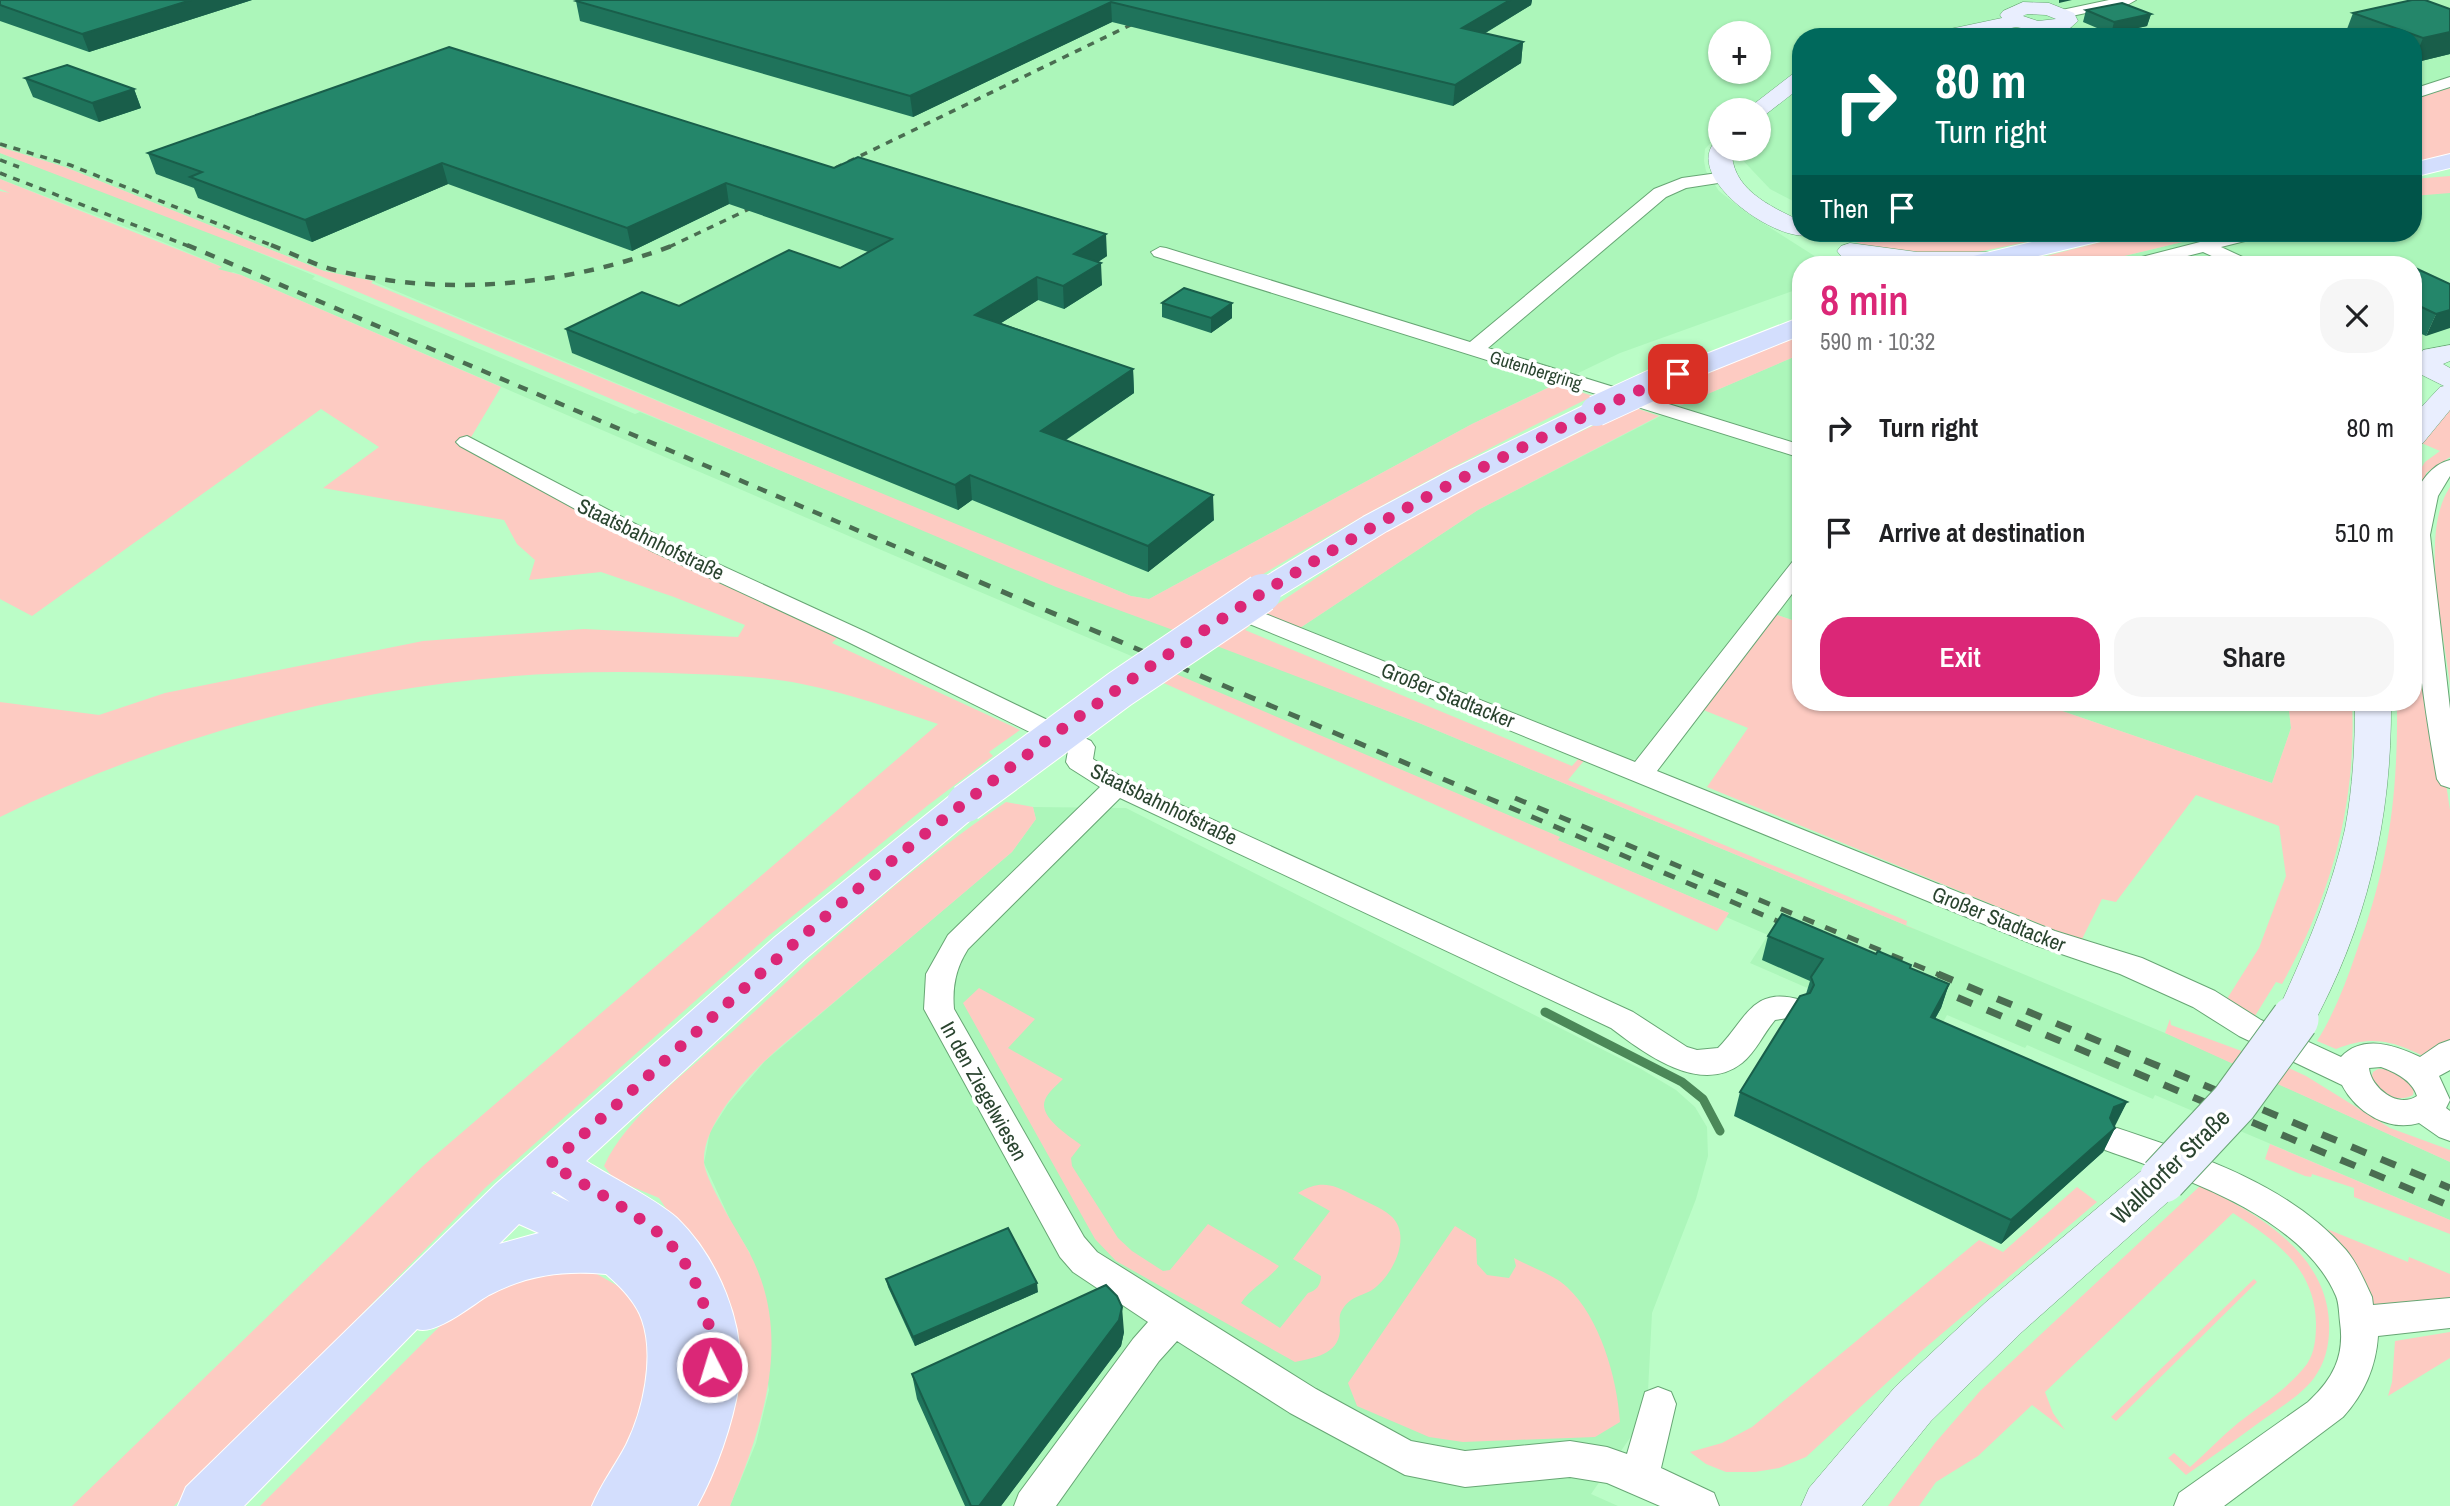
<!DOCTYPE html>
<meta charset="utf-8">
<style>
:root{--surface:#fff;--page:#f6f6f6;--text:#202124;--muted:#757577;--accent:#db2777}
body{margin:0;font-family:"Archivo Narrow",sans-serif;background:var(--page);color:var(--text);height:100vh;display:flex;flex-direction:column;font-size:26px;white-space:nowrap}
*{box-sizing:border-box;margin:0}
p{font-size:23px;color:var(--muted)}
.icon{flex:none;width:38px;height:38px;fill:none;stroke:currentColor;stroke-width:2;stroke-linecap:round;stroke-linejoin:round}
.map{position:relative;flex:1;overflow:hidden}
.side{position:absolute;left:1792px;top:256px;width:630px;height:455px;display:flex;flex-direction:column;background:var(--surface);border-radius:28px;box-shadow:0 2px 5px #0004}
.side>*{flex:none}
.banner{position:absolute;left:1792px;top:28px;width:630px;height:214px;border-radius:28px;box-shadow:0 2px 5px #0004;background:#00695c;color:#fff;overflow:hidden}
.tools{position:absolute;left:1708px;top:21px;display:grid;gap:14px}
.tools a{display:grid;place-items:center;width:63px;height:63px;border-radius:50%;background:var(--surface);box-shadow:0 2px 5px #0004;font-size:35px}
.pin{position:absolute;display:grid;place-items:center;width:60px;height:60px;color:#fff;margin:-30px;border-radius:14px;box-shadow:0 4px 10px #0006}
.me{position:absolute;width:77px;margin:-38px;rotate:355deg;stroke-linejoin:round;filter:drop-shadow(0 0 5px #0008)}
.turn{display:flex;align-items:center;gap:24px;height:147px;padding:0 28px;font-size:32px}
.turn .icon{width:91px;height:91px;stroke-width:2.5}
.turn b{display:block;font-size:49px;line-height:60px}
.then{display:flex;align-items:center;height:66px;padding:0 28px;background:#0003;gap:14px;font-size:26px}
.round{display:grid;place-items:center;flex:none;width:74px;height:74px;border-radius:28px;background:var(--page)}
.headline{display:flex;align-items:center;justify-content:space-between;height:119px;padding:0 28px}
h1{font-size:42px;font-weight:600;line-height:52px;color:var(--accent)}
.cta{display:flex;gap:14px;margin-top:auto;padding:14px 28px}
.cta a{flex:1;height:80px;border-radius:28px;background:var(--accent);color:#fff;font-size:28px;font-weight:600;line-height:80px;text-align:center}
.cta a+a{background:var(--page);color:var(--text)}
ul{padding:0;list-style:none}
li{display:flex;align-items:center;gap:21px;height:105px;padding:0 28px}
li div{flex:1}
li b{display:block;font-size:26px}
li em{font-style:normal}
.map>svg:first-child{display:block}
.built{fill:#acf6ba;fill-rule:evenodd}
.green{fill:#fdcbc2}
.lines{fill:none;stroke-linecap:round;stroke-linejoin:round}
.stream{stroke:#4b8858;stroke-width:9}
.street-casing{stroke:#67a674;stroke-width:2}
.secondary-casing{stroke:#67a674;stroke-width:1}
.primary-casing{stroke:#fff;stroke-width:2}
.street{fill:#fff;fill-rule:evenodd}
.secondary{fill:#e9eefe;fill-rule:evenodd}
.primary{fill:#d3defd;fill-rule:evenodd}
.rail-far3{stroke:#4a6d51;stroke-width:3.5;stroke-dasharray:7 7;stroke-linecap:butt}
.rail-far2{stroke:#4a6d51;stroke-width:4.5;stroke-dasharray:10 10;stroke-linecap:butt}
.rail-far1{stroke:#4a6d51;stroke-width:5;stroke-dasharray:12 12;stroke-linecap:butt}
.rail{stroke:#4a6d51;stroke-width:7;stroke-dasharray:16 16;stroke-linecap:butt}
.secondary-bridge-casing{stroke:#67a674;stroke-width:49;stroke-linecap:butt}
.primary-bridge-far1-casing{stroke:#fff;stroke-width:32;stroke-linecap:butt}
.primary-bridge-casing{stroke:#fff;stroke-width:40;stroke-linecap:butt}
.secondary-bridge{stroke:#e9eefe;stroke-width:47}
.primary-bridge-far1{stroke:#d3defd;stroke-width:30}
.primary-bridge{stroke:#d3defd;stroke-width:38}
.wall{fill:#1f735b}
.shaded-wall{fill:#195e4a}
.building{fill:#24866a;stroke:#195e4a;stroke-width:2}
.route{stroke:#db2777;stroke-width:12;stroke-dasharray:0 21.6}
.labels{text-anchor:middle;dominant-baseline:central;stroke-width:7;stroke-linejoin:round;paint-order:stroke}
.far-street-label{font-size:18px;fill:#2a442f;stroke:#fff}
.street-label{font-size:21px;fill:#2a442f;stroke:#fff}
.near-street-label{font-size:24px;fill:#2a442f;stroke:#fff}
</style>
<div class="map">
<svg width="2450" height="1506" viewBox="0 0 2450 1506">
<rect width="100%" height="100%" fill="#bbfdc7"/>
<!-- built -->
<path class="built" d="M0,0h2450v88l-37,11v-62h-612v168l-31,-16 -36,-38 1,-2h24v-39h-39v23l-15,16 -1,12 2,10 13,20 28,22 77,49 1,2h-24v24l-181,65 -148,71 -323,175 -18,-3 -158,-64 -601,-251 -48,-10 -259,-104 -65,-20zM1720,33h39v39h-39z
M0,153l180,67 135,56 -3,3 323,135 5,-2 315,131 464,180 758,315 273,124v58l-295,-125 -2,4 -126,-54 -2,3 -78,-33 -15,27 -182,-79 18,-28 -42,-18 3,-4 -172,-73 2,-3 -638,-270 -680,-292 -8,-3 -5,2 -12,-5 4,-3 -76,-32 -144,-55z
M2450,190v159l-37,2v-87h-322l129,-31h193v-38z
M1801,354v269l-27,-9 -107,140 -43,7 -327,-131 181,-120 204,-105z
M2036,702h252l3,26 -19,55z
M1033,807l93,1 515,261 35,21 19,17 12,20 1,29 -12,43 -44,114 -4,78 -9,34 -48,69 27,12h-888l26,-63 13,-53 -19,-137 -18,-29 -28,-61 6,-31 18,-28 37,-43 247,-209 24,-33z"/>
<!-- green -->
<path class="green" d="M2450,88v70l-37,8v-67z
M0,147l65,20 259,104 49,10 -2,2 760,313 18,3 323,-175 84,-40 37,12c-144,71 -285,147 -420,234l-117,-43 -738,-312 -318,-122z
M2450,176v17l-37,3v-17z
M0,179l222,88 -4,2 23,6 260,112 -31,52 370,196 -8,8 188,87 -31,22 4,4 -66,50 -160,131 -282,251 -311,318h-102l352,-341 514,-441c-45,-15 -90,-31 -136,-40 -44,-9 -88,-9 -132,-11 -230,-9 -464,43 -670,144v-115l99,13 66,-22 258,-52 161,-12 154,8 7,-12 -71,-28 -73,-25 -72,8 6,-20 -18,-16 -13,-24 -181,-32 56,-41 -58,-38 -289,207 -32,-17v-408l10,2 -10,-4z
M1835,233h236l-122,25 -79,-10z
M2136,233h84l-129,31h-76z
M1801,336v18l-119,51 -27,-9 50,-24z
M2450,404v53l-24,16 -1,13 17,272 8,52v241l-3,16c-42,-19 -65,-37 -111,-18l-19,-8c17,-27 29,-58 39,-88 33,-88 42,-158 41,-251h16v-221l12,-19 15,-11 -21,-9z
M1633,407l26,9 -181,94 -181,120 -36,-15 124,-83 99,-55z
M2450,487v198c-6,-54 -31,-152 0,-198z
M1774,614l27,9v79h235l236,81 19,-55 -3,-26h64c5,100 -21,195 -70,282l-6,-2 -21,34 -30,-14 34,-54 27,-72 -7,-50 -83,-31 -80,107 -14,-3 -21,42 -374,-154 41,-59 -47,-19z
M1254,622l-9,8 327,136 9,-10 6,1 -19,23 339,141 -1,5 11,4 -498,-207 -205,-78z
M1169,671l391,166 -2,3 171,73 -12,18 -560,-251z
M1006,802l27,5 3,12 -24,33c-55,47 -110,93 -166,140 -26,23 -55,44 -80,68 -24,22 -64,68 -62,102 1,19 35,71 45,90 45,84 14,173 -19,254h-46l25,-234 -50,-74 -45,-19 -10,-13c21,-48 88,-99 128,-134 88,-80 175,-164 274,-230z
M979,988l56,31 -27,29 55,31c-6,6 -15,13 -18,21 -7,17 24,36 36,45l-10,13 1,8 46,72 14,13 31,20 7,-1 38,-46 71,42c-13,16 -26,20 -38,37l39,25 28,-35c8,-2 13,-8 13,-17l-28,-17 37,-48 -32,-18c22,-13 34,-9 55,2 11,6 28,12 38,21 21,19 3,56 -15,71 -12,10 -24,7 -34,23 -4,6 -2,14 -2,21 -2,24 -27,27 -45,31l-179,-101 -21,-22 -132,-236z
M2170,1019l1,6 76,28 1,-4 58,27 84,52 60,22v12l-285,-129z
M2378,1069c17,-1 26,6 36,19l-1,7c-18,9 -30,-2 -42,-15l2,-8z
M2270,1144l180,76v14l-96,-37v-9l-42,-14 -1,3 -6,-1 -40,-17z
M2200,1186c56,26 126,67 129,136 1,20 -3,40 -15,56 -13,17 -33,29 -50,41 -26,19 -52,38 -78,56l-18,-17 6,-5 16,14c16,-14 31,-30 48,-44 24,-19 50,-34 69,-59 8,-12 9,-27 9,-41 -1,-55 -41,-83 -83,-110l-188,179 8,21 12,17 -33,-25 -54,51 -42,26 -17,24h-31l47,-63 45,-52z
M2077,1187l20,15 -179,152 -112,103 -27,11 -24,4h-29l-20,-8 -16,-12 32,-9 30,-16 227,-187 24,12z
M1455,1226l21,13 1,25 10,11 22,3 7,-12 -2,-8c16,9 39,16 53,29 33,31 50,90 53,135l-25,15 -132,5 -34,-5 -72,-31 -9,-23z
M2327,1229l81,33 1,-5 41,17v27l-77,9c-9,-35 -20,-56 -46,-81z
M530,1272l65,1 30,17 22,24 3,48 -4,53 -51,91h-335l199,-199z
M2254,1279l3,3 -141,139 -5,-4z
M2450,1332v26l-62,38 4,-14 3,-41z"/>
<g class="lines">
<!-- stream -->
<path class="stream" d="M1545,1012l137,70 21,17 17,32"/>
<!-- street casing -->
<g class="street-casing">
<path id="street" d="M2109,0h27l-7,4 -67,14 -7,-4 2,-3z
M2058,22l24,12 2,3h-18l-15,-11z
M2450,77v10l-37,12v-10z
M1725,172l8,5 -2,4 -45,7 -20,9 -178,151 313,97v13l-647,-202 -3,-4 9,-5 6,1 304,94 184,-153 28,-11z
M2235,233h29l-3,4 -40,10 28,13 3,4h-23l-26,-12 -47,12h-29l3,-4z
M467,436l201,105 198,91 225,109 4,6 -2,12 33,21 507,232 54,35 10,3 21,-2c28,-28 34,-63 83,-48l4,8 -4,8 -26,4c-12,14 -19,32 -33,43 -42,33 -98,-10 -131,-35l-491,-230 -152,151c-12,19 -16,37 -14,60l130,228 13,15 219,137 95,52 54,10 105,-10 37,6 20,7 18,-62 13,-5 13,5 5,12 -15,64 53,25 5,13h-59l-53,-23 -37,-6 -105,10 -60,-12 -115,-62 -113,-72 -18,20 -103,145h-42l5,-13 114,-154 15,-17 -75,-50 -13,-15 -136,-248 2,-35 22,-39 152,-148 -30,-19 -4,-6 2,-11 -220,-109 -196,-91 -192,-105 -4,-4 4,-4z
M2450,460v16l-12,20 -8,39 20,174v79l-9,-3 -4,-6c-13,-74 -24,-148 -24,-223 0,-17 -3,-37 1,-54 3,-18 18,-38 36,-42z
M1801,559v23l-144,189 398,160 87,27 73,33 46,29 80,37c22,-23 54,-12 79,0l19,-13 11,-4v30l-11,6 11,24 -4,8 4,3v30l-11,-4 -20,-14c-31,9 -63,-11 -77,-38l-103,-49 -46,-29 -73,-33 -85,-29 -788,-322 -4,-5 4,-5 8,-2 8,2 372,149 158,-201zM2381,1067c14,5 31,13 36,29 -19,13 -46,-8 -48,-28z
M2117,1128c81,27 171,56 229,122 11,13 19,32 26,47l1,8 77,-7v30l-72,8c-2,31 -14,58 -35,81l-119,89h-50l5,-13 129,-91c25,-23 37,-46 32,-80 -1,-9 -1,-19 -4,-26 -34,-80 -155,-119 -231,-146l-4,-9 4,-9z"/>
</g>
<!-- secondary casing -->
<g class="secondary-casing">
<path id="secondary" d="M2023,2l26,1 25,10 4,8 -9,8 -23,4 -30,-6 -47,10h-41l3,-4 71,-15 -2,-3 3,-4zM2027,14l19,1 10,4 -18,2 -15,-5z
M1801,71v16l-36,28 -6,1v-6h-13l48,-37z
M1720,142v7h12c-2,39 37,57 69,72v12h10l-1,2c-32,8 -123,-54 -97,-91z
M1850,243l67,9h71l9,3 4,5 -3,4h-106l-51,-8 -4,-5 4,-5z
M2450,345v16l-7,3 7,4v42l-27,33 -10,3v-30l27,-29 4,-1 -22,-11 -7,-11 8,-14z
M2355,702h36c1,117 -24,225 -81,328l-15,5 -15,-5 -6,-11c28,-61 56,-123 71,-190 8,-42 10,-84 10,-127z
M2163,1160l16,6 7,13 -7,13 -157,140 -91,89 -69,85h-61l8,-18 86,-101 91,-85 161,-136z"/>
</g>
<!-- primary casing -->
<g class="primary-casing">
<path id="primary" d="M2450,154v14l-37,9v-14z
M2069,233h44l-4,6 -104,25h-44l4,-6z
M1801,317v18l-134,54 -10,3 -10,-3 -5,-6 5,-6z
M1596,402l11,3 4,6 -4,6 -134,67 -86,47 -113,69 -12,3 -12,-3 -5,-7 5,-7 113,-69 88,-47 134,-65z
M966,790l14,4 6,9 -6,9 -175,147 -219,202c25,16 71,39 91,57 41,40 70,108 62,166 -6,39 -23,88 -42,122h-105c9,-22 23,-40 34,-61 17,-34 29,-88 16,-125 -6,-18 -22,-34 -36,-46 -43,-4 -79,1 -117,21 -17,10 -54,41 -72,34l-173,177h-66l8,-19 310,-303 279,-247 177,-143zM554,1191l16,11 -19,-9zM519,1224l20,9 -40,11z"/>
</g>
<!-- street -->
<use href="#street" class="street"/>
<!-- secondary -->
<use href="#secondary" class="secondary"/>
<!-- primary -->
<use href="#primary" class="primary"/>
<!-- rail-far3 -->
<path class="rail-far3" d="M0,144l70,21 206,82
M0,160l19,7
M0,173l191,74
M823,174l359,-174
M669,247l97,-46"/>
<!-- rail-far2 -->
<path class="rail-far2" d="M187,245l752,320
M271,245c20,8 40,18 60,24 111,29 236,17 343,-24"/>
<!-- rail-far1 -->
<path class="rail-far1" d="M935,563l861,366
M1515,798l427,178"/>
<!-- rail -->
<path class="rail" d="M1938,974l512,214
M1928,985l522,221"/>
<!-- secondary-bridge casing -->
<g class="secondary-bridge-casing">
<path id="secondary-bridge" d="M2163,1179l71,-76 61,-84"/>
</g>
<!-- primary-bridge-far1 casing -->
<g class="primary-bridge-far1-casing">
<path id="primary-bridge-far1" d="M1596,411l61,-28"/>
</g>
<!-- primary-bridge casing -->
<g class="primary-bridge-casing">
<path id="primary-bridge" d="M966,803l154,-114 142,-96"/>
</g>
<!-- secondary-bridge -->
<use href="#secondary-bridge" class="secondary-bridge"/>
<!-- primary-bridge-far1 -->
<use href="#primary-bridge-far1" class="primary-bridge-far1"/>
<!-- primary-bridge -->
<use href="#primary-bridge" class="primary-bridge"/>
</g>
<!-- wall -->
<path class="wall" d="M0,0h252l-163,52 -89,-31z
M579,0h953l-1,5 -47,29 39,8 -2,21 -68,43 -341,-84 -199,95 -333,-96 -4,-20z
M2450,9v45l-37,9v-26h-69l9,-24z
M2086,10l65,4 -4,12 -36,8 -28,-12z
M449,47l658,209 -9,6 4,23 -38,24 -26,-9 -37,23 132,46 1,24 -68,47 148,80 -66,52 -176,-72 -14,10 -386,-157 -6,-24 113,-23 161,-38 28,-16 -139,-48 -97,47 -184,-67 -136,58 -114,-44 -4,-10 -38,-14 -8,-21z
M25,78l109,11 7,19 -42,14 -66,-25z
M2413,267l37,17 -24,52 -13,-6z
M1162,303l70,15 -21,15 -49,-16z
M1768,936l142,32 39,16 -8,24 -6,11 192,83 -13,24 1,2 -12,24 -102,92 -267,-128 6,-24 66,-98 4,-13 -48,-21z
M886,1279l152,13 -123,54 -27,-59z
M1124,1332l-3,14 -120,160h-36l-48,-107 -5,-25z"/>
<!-- shaded-wall -->
<path class="shaded-wall" d="M191,0h61l-163,52 -7,-18z
M1510,0h22l-1,5 -71,43 2,-20z
M2059,0h13l-13,3z
M1111,2l1,20 -199,95 -3,-21z
M2151,14l-4,12 -36,8 3,-12z
M2450,32v22l-37,9 10,-25z
M1523,42l-2,21 -68,43 2,-21z
M134,89l7,19 -42,14 -7,-19z
M442,163l6,21 -136,58 -7,-22z
M726,183l3,21 -97,47 -5,-23z
M1106,234l1,22 -32,21 -1,-23z
M1101,263l1,22 -38,24 -1,-23z
M1037,277l1,23 -61,38 -2,-23z
M1232,303v15l-21,15v-15z
M2450,310v18l-24,8 10,-22z
M1133,369l1,24 -91,62 -2,-24z
M970,475l2,25 -14,10 -3,-25z
M1213,495l1,25 -66,52v-26z
M1949,984l-8,24 -19,33 9,-24z
M2127,1102l-12,24 -12,5 11,-24z
M2115,1128l-12,24 -102,92 10,-24z
M1037,1283l1,9 -123,54 -2,-9z
M1122,1307l2,25 -3,14 -120,160h-22z"/>
<!-- building -->
<path class="building" d="M0,0h191l-109,34 -82,-29z
M579,0h931l-48,28 61,14 -68,43 -344,-83 -201,94 -334,-95z
M2412,0h13l25,9v23l-27,6 -70,-25z
M2122,3l29,11 -37,8 -28,-12z
M449,47l385,121 24,-11 248,77 -32,20 27,9 -38,23 -26,-9 -62,38 158,54 -92,62 172,64 -65,51 -178,-71 -15,10 -389,-156 76,-37 37,14 110,-56 51,18 52,-29 -166,-56 -99,45 -185,-65 -137,57 -115,-43 12,-5 -54,-19z
M67,65l67,24 -42,14 -67,-25z
M2413,267l37,17v26l-14,4 -23,-11z
M1184,288l48,15 -21,15 -49,-15z
M1782,914l94,40 2,-3 33,14 -1,3 39,16 -18,33 196,85 -13,5 -4,11 5,10 -104,92 -271,-128 60,-96 10,-3 4,-8 -3,-8 12,-18 -55,-23z
M1008,1228l29,55 -124,54 -27,-58z
M1106,1285l11,11 5,11 -3,13 -140,186h-8l-59,-132z"/>
<g class="lines">
<!-- route -->
<path class="route" d="M712,1367c2,-48 -17,-106 -56,-136 -32,-26 -71,-45 -106,-67 81,-71 158,-144 238,-215 220,-193 464,-367 727,-498 54,-27 107,-55 163,-77"/>
</g>
<g class="labels">
<!-- far-street labels -->
<g class="far-street-label">
<text transform="translate(1536 370) rotate(17)">Gutenbergring</text>
</g>
<!-- street labels -->
<g class="street-label">
<text transform="translate(651 539) rotate(26)">Staatsbahnhofstraße</text>
<text transform="translate(1448 695) rotate(22)">Großer Stadtacker</text>
<text transform="translate(1164 804) rotate(26)">Staatsbahnhofstraße</text>
<text transform="translate(1999 919) rotate(22)">Großer Stadtacker</text>
<text transform="translate(984 1091) rotate(61)">In den Ziegelwiesen</text>
</g>
<!-- near-street labels -->
<g class="near-street-label">
<text transform="translate(2170 1166) rotate(-44)">Walldorfer Straße</text>
</g>
</g>
</svg>
<div class="tools">
<a>+</a>
<a>−</a>
</div>
<div class="pin" style="left:1678px;top:374px;background:#d93025"><svg class="icon" aria-label="arrive" viewBox="0 0 24 24"><path d="M6 21V4h12l-3 4 3 4H6"/></svg></div>
<svg class="me" style="left:712px;top:1367px" viewBox="-20 -20 40 40"><circle r="17" fill="#db2777" stroke="#fff" stroke-width="3"/><path d="M0-11L8 9 0 5-8 9z" fill="#fff"/></svg>
<div class="banner">
<div class="turn"><svg class="icon" aria-label="right" viewBox="0 0 24 24"><path d="M7 20v-9h11M14 6l5 5-5 5"/></svg><div><b>80 m</b>Turn right</div></div>
<div class="then">Then<svg class="icon" aria-label="arrive" viewBox="0 0 24 24"><path d="M6 21V4h12l-3 4 3 4H6"/></svg></div>
</div>
<section class="side">
<div class="headline"><div><h1>8 min</h1><p>590 m · 10:32</p></div><a class="round"><svg class="icon" aria-label="close" viewBox="0 0 24 24"><path d="M6 6l12 12M18 6L6 18"/></svg></a></div>
<ul>
<li><svg class="icon" aria-label="right" viewBox="0 0 24 24"><path d="M7 20v-9h11M14 6l5 5-5 5"/></svg><div><b>Turn right</b></div><em>80 m</em></li>
<li><svg class="icon" aria-label="arrive" viewBox="0 0 24 24"><path d="M6 21V4h12l-3 4 3 4H6"/></svg><div><b>Arrive at destination</b></div><em>510 m</em></li>
</ul>
<div class="cta"><a>Exit</a><a>Share</a></div>
</section>
</div>
